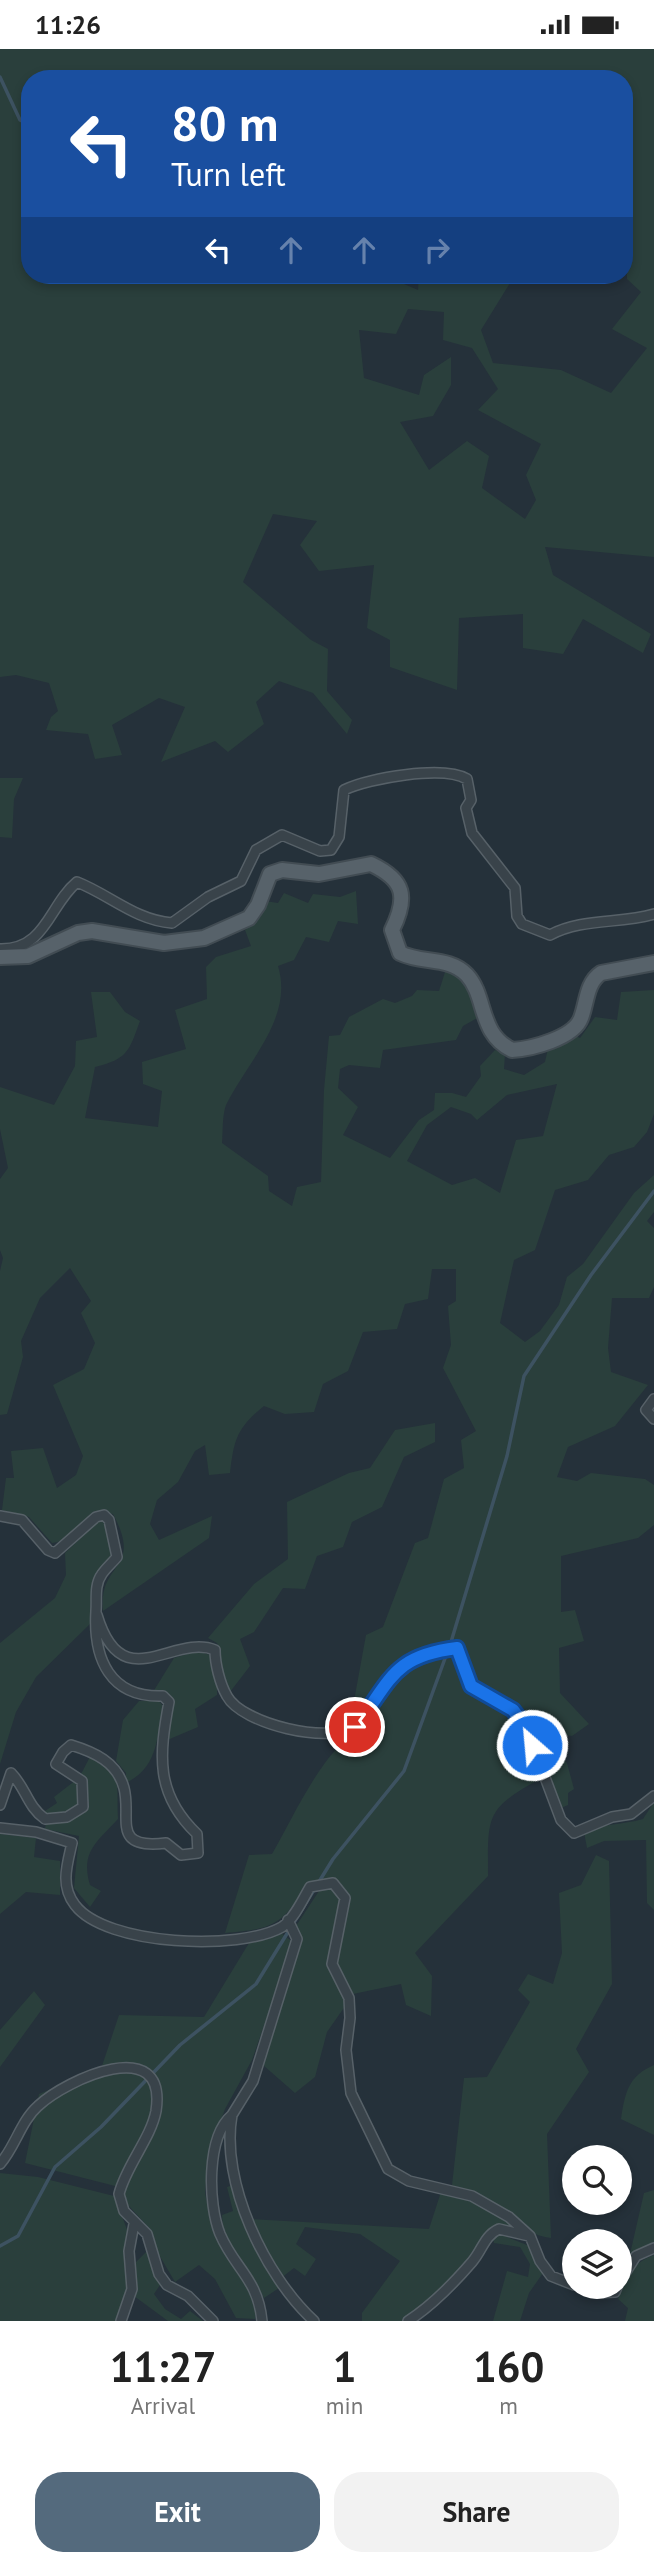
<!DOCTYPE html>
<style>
:root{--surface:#fff;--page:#f2f2f2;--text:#222;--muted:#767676;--accent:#546a7d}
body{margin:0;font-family:"PT Sans",sans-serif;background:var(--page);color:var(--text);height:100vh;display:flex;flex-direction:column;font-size:26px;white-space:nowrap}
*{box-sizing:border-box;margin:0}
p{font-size:23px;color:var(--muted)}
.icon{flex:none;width:38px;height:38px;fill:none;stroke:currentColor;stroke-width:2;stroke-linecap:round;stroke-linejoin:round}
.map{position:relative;height:2272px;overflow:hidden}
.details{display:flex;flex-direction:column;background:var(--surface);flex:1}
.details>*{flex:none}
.hud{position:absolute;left:21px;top:21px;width:612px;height:214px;border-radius:28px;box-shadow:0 4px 10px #0003;background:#1a4fa0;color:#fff;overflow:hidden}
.fabs{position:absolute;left:562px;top:2096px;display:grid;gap:14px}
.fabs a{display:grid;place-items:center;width:70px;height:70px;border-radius:50%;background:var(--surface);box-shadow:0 4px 10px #0003;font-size:35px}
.pin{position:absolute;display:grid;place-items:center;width:60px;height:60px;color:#fff;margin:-30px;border:4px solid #fff;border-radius:50%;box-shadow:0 2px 7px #0007}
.me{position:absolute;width:77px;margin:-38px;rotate:333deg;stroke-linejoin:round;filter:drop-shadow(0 0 5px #0008)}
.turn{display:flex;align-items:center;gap:24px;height:147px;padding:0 35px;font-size:32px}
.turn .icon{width:91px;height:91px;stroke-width:2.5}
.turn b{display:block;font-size:49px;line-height:60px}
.lanes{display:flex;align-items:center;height:66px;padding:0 35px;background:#0003;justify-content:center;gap:35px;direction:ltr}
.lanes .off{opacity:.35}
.eta{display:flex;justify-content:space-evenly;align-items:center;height:119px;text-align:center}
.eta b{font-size:42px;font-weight:700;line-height:49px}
.primary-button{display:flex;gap:14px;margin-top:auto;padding:14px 35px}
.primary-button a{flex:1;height:80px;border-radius:28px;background:var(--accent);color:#fff;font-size:28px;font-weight:700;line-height:80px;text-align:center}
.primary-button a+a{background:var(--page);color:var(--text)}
.status{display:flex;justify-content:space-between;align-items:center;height:49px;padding:0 35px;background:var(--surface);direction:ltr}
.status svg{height:19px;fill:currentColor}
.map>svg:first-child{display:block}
.green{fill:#2a3f3c;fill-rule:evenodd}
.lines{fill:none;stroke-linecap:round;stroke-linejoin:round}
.stream{stroke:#3d5261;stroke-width:3.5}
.street-casing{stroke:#576168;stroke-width:12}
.primary-casing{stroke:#424c53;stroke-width:18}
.street{stroke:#39434a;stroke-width:9}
.primary{stroke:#57626a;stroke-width:14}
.route-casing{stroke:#114b97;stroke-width:18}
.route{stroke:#1a73e8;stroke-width:12}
</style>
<div class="status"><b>11:26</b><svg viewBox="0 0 49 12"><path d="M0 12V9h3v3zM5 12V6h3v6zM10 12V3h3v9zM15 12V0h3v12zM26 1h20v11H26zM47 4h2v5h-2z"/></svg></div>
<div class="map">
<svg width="654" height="2272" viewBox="0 0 654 2272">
<rect width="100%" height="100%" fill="#25313a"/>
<!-- green -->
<path class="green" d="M0,0h654v508l-109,-10 8,28 98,59 -8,19 -60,-34 -20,35 -40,-6v-34l-64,4 -2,72 -67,-23v-27l-23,-12 7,-63 -55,6 -19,-26 17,-24 -44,-7 -30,68 68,58 17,9 -1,42 25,29 -5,14 -34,-41 -34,-12 -23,21 8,22 -36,28 -13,-11 -54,21 24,-55 -26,-9 -47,27 10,30 -27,4 -7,-25 -42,-4 5,-13 7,-6 -9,-28 -33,-8 -16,2zM30,30h595l2,200 14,13 -29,37 35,19 -36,45 -50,-23 -68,-7 -12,-33 29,-47 -2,-8h-89l-1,15 -35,-15h-353zM408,260l36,3 -1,28 29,8 26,41 -20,21 63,34 -15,31 10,25 -11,19 -43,-31 7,-32 -22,-15 -38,29 -29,-48 33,-6 18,-31v-28l-27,18 -5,20 -55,-17 -5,-48 37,4z
M0,729h23l-9,21 -2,39 -12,-1z
M356,842l2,33 -20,-3 -9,21 -23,-5 -12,23 -16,6c16,52 -31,96 -52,139 -4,11 -3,27 -4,38l46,33 1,15 23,15 5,-19 24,-5 3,-92 5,-54 11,-1 9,-18 34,-18 12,4 17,-7 5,-6 22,1 7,-22 23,17 10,31 -16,9 -7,14 -73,10 -3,18 -31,-3 -9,4 -2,19 20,19 -15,28 47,23 29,-38 15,-10 1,-17h17l14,4 15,-21 -1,-10 15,-16 10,4 -1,15 20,6 21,-13 4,-18 25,-9 6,3 15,-21 22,3 4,-28 33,-2v124l-7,18 -13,15 -25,8 -21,25 -33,10 -20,60 -21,10 -14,63 25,19 15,-11 19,-26 8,-28 16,-13 51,-71 20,-18v37l-7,9 7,7v59l-5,11h-37l-4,50 3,24 37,13 -33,41 -47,21 -11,30 20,4 14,-8 54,6 9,6v40l-16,13 -77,18v56l14,-2 9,31 -25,7 1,45 29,31 -17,12 -13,-2 -7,13 15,16 7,26 -6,4v12l-7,3 -33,-84 -13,-18 -40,-23 -15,-38c-15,-2 -23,1 -37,6 -45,16 -42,44 -73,72l16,-88 17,-8 32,-84 13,-5 16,-59 20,-11 -3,-28 15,-9 -33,-63 8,-23 -3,-39 8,-5v-32h-24l-4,30 -23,5 -8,25 -34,3 -15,39 -25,13 -9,28 -29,2 -21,-8c-27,22 -30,33 -34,67l-21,2 -4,-30 -10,6 -17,31 -21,18 -7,24 9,16 53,-24 -3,22 -106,73c-5,-51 41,-39 10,-97l-18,-3c-13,11 -24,30 -43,32l-23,-26 -27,-7 4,-32h8l-3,-27 32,-3 14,40 19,-13 7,-19 -30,-71 31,-16 11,-26 -14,-30 10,-12 -21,-33 -30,30 -19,43 2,16 -16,57 -7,1v-144l3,-13 -3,-8v-71l8,-11 -8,-39v-42l54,18 21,-39 1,-25 21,-4 -6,-45h19l15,20 15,9c-11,30 -12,38 -45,46l-10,51 73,9 4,-36 -19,-7 -1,-22 44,-13 -11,-39 32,-11 -1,-32 10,-10 35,-11 -6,-16 14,-12 6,-17 13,2 6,-10 24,10 5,-9 27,3zM557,1035l-14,52 -27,4 -16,53 -25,-15 -23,7 -45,-24 20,-36 24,-18 20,7 6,6 30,-25z
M435,1374v19l-31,15 -22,50 -30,15 -9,25 -26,9 -12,33 -22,-1 -29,44 -14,7 10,27 -20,26 -9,-25 -1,-18 -3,-6 -9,-5 46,-54 34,-25 -1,-57 62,-29 21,-5 25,-38z
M100,1471l8,6 6,33c-26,19 -24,33 -22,63l-56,55 -20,35 -16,52v-121l55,-45 11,-23 -1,-22z
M198,1602l12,4 7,25v15l-22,14 3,18 -33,14 7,-37 -19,-12 21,-34z
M453,1606l15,34 46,27 10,16 16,47c-55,30 -52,37 -52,97l-73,77 17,23 -1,40 -25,-11 -5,-21 -48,10 -17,-32 10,-46 -12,-36 -28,6c-25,41 -35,43 -81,47l24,-78 23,-1c21,-36 50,-103 86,-123 30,-41 37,-71 95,-76z
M139,1652h20l4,5c-6,31 -5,63 -38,77l1,-10 -10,-12 7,-41z
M91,1706c33,21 25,28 27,64 -21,23 -38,33 -28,66l11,6 -11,16 -16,-19 5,-52 -34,-7 1,-7 40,-15 2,-19 -7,-14z
M76,1731l5,23c-11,12 -23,14 -39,10l15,-10 -3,-6z
M654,1753v108l-7,-7 -1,-63 -42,1 -17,7 -3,-16c20,-9 38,-7 59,-13z
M0,1785l36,4 -2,19 26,4v34l-34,-3 -26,22z
M596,1806l13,6 3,123 -36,65 13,23 -42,62 4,104c-38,-5 -64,-40 -99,-53l12,-107 23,-1 43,-75 -12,-12 10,-16 25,10 9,-31 -3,-60 22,-8z
M331,1839l11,11 -13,65 19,38 -21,30 -12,45 -20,16 -32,-28 39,-127 -6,-12 23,-35z
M281,1884l12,9 -41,118 -27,49 -17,48 -3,36 10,44 42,63 -2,19 -19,-1 -21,-39 -16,-14 -24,17 -17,-29 -7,-23 -23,-25 -5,-17 -98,-25 14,-69 62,-25 18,-54 85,2 45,-74z
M34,1942l11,14 -45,62v-37z
M654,2016v70l-33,-16c4,-26 7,-43 33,-54z
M0,2124l38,4 76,19 14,36 -1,55 -10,34h-117z
M236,2135l10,36 33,68 -15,10 -41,-67 -1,-16 11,-4 -6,-24z
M654,2141v56l-24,8 14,-61z
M441,2143c30,8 57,19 81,40l-23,-7 -13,6 -13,26 -34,38 -37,26h-40v-8l38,-52 -40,-27 -55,-7 -9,17 20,15 -11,17 -11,-8 -13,10 -30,-59 178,10z
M502,2186l25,10 16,28 -14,20 -9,28h-27l14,-50 21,6 2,-13 -10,-17 -26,-4 -1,-5z
M147,2202l13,34 -6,9 11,15 16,10 9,-8 13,10h-35l-34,-25 2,-34z
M654,2206v66h-29l3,-13 -10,-9c7,-21 15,-37 36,-44z"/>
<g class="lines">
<!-- stream -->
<path class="stream" d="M0,28l20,43 10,5
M0,2197l18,-10 37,-69 46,-40 79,-82 76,-61 77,-125 71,-88 47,-129 56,-186 17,-80 67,-101 63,-84"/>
<!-- street casing -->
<g class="street-casing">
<path id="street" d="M0,900c46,1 49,-44 77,-67 33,13 58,38 95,41l36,-26 33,-16 15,-31 26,-15 38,16 11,-1 8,-13 5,-47c26,-12 99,-25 123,-11l4,21 -5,8 6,25 43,55 2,28 5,8 28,11c32,-17 69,-11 104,-21
M654,1350l-8,11 8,9
M0,1467l22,4 26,30 7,3 41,-36 8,-2 5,5 8,37c-5,6 -11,11 -15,17 -8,11 -5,25 -6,37 -3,48 14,87 67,85l6,6c-10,53 -14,92 28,132l1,19 -17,2 -15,-12c-56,7 -34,-25 -42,-55 -7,-26 -30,-36 -53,-43l-8,7 -7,12 26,17 1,26 -16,10 -22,2c-18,-13 -19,-31 -34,-46l-11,32
M97,1566c25,84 76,18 118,35 0,14 5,34 12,46 15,28 103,49 129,30 9,-6 16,-21 21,-31 18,-30 45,-43 80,-47l14,38 42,24 13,17 35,93 13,13 38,-16 19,-3 23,-18
M0,1779l36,4 36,11c-5,22 -12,43 3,62 31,41 165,46 207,22 12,-8 21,-28 28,-40l23,-4 12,15 -13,66 17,34 1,20 -4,32 5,43 37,76 21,12 63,15 37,21 21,19 10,25 11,15 23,9
M232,2066l21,-34 44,-142 -9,-19
M0,2115c15,-17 21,-43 38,-58 29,-27 130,-73 118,5 -5,27 -30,55 -37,83l5,17 23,23 12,40 8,11 21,11 25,25
M620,2232l16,-25 18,-8
M580,2238l16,6 19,-1 2,-5
M121,2272l11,-32 -3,-38 5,-27
M262,2272c-4,-42 -27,-52 -42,-87 -12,-30 -14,-97 12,-119 -12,67 33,161 82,206
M408,2272c25,-16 45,-37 64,-59 11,-13 12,-26 27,-33l30,7"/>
</g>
<!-- primary casing -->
<g class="primary-casing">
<path id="primary" d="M0,908l28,-1 50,-23 14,-2 72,12 40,-5 45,-20 9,-13 12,-31 12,-4 37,4 52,-10c34,16 37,33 21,66l8,23c22,11 49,3 67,22 20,22 11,58 45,75 19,-1 62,-12 69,-32 6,-15 5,-35 20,-45l53,-10"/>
</g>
<!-- street -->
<use href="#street" class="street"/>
<!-- primary -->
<use href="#primary" class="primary"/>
</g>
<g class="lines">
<!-- route casing -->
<g class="route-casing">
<path id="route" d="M355,1678c36,-45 36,-71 102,-79l14,38 42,24 13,17 6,18"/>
</g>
<!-- route -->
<use href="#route" class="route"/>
</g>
</svg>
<div class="fabs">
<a><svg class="icon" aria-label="search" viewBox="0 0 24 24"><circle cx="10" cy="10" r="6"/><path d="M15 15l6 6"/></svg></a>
<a><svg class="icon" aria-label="layers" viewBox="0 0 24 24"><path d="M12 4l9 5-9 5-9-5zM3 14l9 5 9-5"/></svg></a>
</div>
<div class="pin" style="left:355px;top:1678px;background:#d93025"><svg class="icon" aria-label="arrive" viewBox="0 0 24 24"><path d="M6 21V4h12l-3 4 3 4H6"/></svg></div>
<svg class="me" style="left:532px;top:1696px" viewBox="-20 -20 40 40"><circle r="17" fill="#1a73e8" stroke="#fff" stroke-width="3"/><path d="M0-11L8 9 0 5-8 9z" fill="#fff"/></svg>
<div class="hud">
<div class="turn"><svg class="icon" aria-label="left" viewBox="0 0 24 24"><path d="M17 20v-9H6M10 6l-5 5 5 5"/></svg><div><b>80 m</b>Turn left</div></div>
<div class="lanes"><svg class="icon" aria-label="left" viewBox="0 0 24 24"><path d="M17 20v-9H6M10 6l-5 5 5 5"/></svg><svg class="icon off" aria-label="ahead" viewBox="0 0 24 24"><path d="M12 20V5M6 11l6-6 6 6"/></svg><svg class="icon off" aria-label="ahead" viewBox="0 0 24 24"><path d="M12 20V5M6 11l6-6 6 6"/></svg><svg class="icon off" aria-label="right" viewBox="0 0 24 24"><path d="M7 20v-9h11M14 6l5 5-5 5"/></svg></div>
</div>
</div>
<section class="details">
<div class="eta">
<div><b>11:27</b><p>Arrival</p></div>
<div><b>1</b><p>min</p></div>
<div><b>160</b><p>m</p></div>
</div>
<div class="primary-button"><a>Exit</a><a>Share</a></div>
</section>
